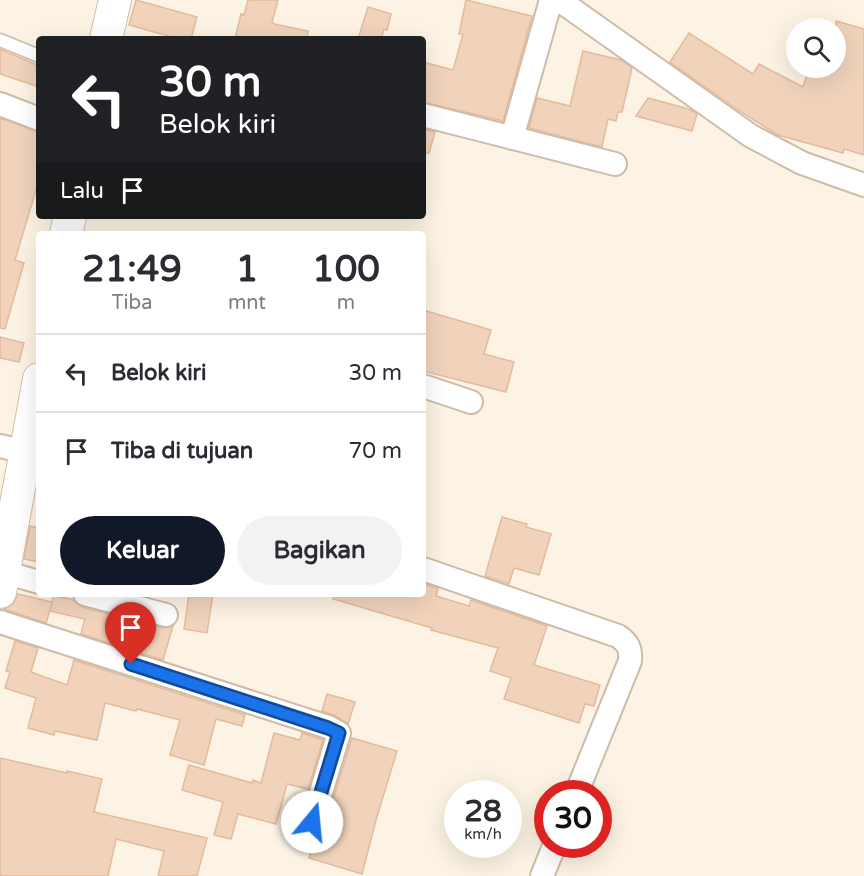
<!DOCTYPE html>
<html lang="id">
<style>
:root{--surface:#fff;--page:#f2f2f3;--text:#2b2b33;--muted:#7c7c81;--line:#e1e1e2;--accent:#111827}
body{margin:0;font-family:"Varela Round",sans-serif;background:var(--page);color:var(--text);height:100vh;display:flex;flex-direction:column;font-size:22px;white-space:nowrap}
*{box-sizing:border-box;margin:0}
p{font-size:20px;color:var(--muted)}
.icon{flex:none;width:33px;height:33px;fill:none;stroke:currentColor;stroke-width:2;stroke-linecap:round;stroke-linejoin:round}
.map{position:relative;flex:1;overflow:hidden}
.side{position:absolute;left:36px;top:231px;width:390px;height:366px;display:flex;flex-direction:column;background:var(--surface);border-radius:6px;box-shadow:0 6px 24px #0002}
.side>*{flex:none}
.hud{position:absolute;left:36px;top:36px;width:390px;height:183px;border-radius:6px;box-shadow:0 6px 24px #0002;background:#202124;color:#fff;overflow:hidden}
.tools{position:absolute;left:786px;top:18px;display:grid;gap:12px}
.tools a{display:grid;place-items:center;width:60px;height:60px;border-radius:50%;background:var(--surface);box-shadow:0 6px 24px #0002;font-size:30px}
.speed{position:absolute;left:444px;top:780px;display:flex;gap:12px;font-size:30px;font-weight:700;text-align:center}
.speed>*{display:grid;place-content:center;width:78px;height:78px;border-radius:50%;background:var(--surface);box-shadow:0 6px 24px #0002;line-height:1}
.speed small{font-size:15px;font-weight:400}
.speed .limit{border:9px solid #d22;background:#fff;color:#111}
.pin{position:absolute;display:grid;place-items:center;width:51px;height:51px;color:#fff;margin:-62px -26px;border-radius:50% 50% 50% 0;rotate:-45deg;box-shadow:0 0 6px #0007}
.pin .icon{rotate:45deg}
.me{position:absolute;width:66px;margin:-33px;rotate:17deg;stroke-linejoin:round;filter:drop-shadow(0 0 4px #0008)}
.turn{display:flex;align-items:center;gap:21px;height:126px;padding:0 24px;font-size:27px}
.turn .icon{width:78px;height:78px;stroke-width:2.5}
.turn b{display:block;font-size:42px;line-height:51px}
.then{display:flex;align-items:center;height:57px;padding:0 24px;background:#0003;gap:12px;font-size:22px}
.eta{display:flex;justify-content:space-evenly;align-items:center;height:102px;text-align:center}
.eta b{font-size:36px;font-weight:700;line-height:42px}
.button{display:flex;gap:12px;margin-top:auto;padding:12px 24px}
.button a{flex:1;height:69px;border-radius:36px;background:var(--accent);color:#fff;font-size:24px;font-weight:700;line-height:69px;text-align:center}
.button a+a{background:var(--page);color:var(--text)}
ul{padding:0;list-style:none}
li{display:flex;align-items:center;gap:18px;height:78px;padding:0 24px;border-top:2px solid var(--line)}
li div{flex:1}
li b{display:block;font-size:22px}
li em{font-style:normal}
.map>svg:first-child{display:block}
.building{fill:#f1d3bb;stroke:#e4ba9c;stroke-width:1.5}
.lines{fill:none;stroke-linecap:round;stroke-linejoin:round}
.lane-casing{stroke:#cebbaa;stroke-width:15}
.street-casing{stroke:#cebbaa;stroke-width:26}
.secondary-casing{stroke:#d2bdaa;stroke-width:34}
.lane{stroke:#fff;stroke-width:12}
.street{stroke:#fff;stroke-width:22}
.secondary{stroke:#fff;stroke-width:32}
.route-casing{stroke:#114b97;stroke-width:15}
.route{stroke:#1a73e8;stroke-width:10}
</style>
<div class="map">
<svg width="864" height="876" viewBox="0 0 864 876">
<rect width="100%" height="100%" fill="#fcf3e4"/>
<!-- building -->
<path class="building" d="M136,0l61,17 -6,22h-12l-50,-14z
M248,0h30l-6,22 2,2 34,7 -1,8h-72l6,-25 3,1z
M466,0l66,16 -29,105 -80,-19v-40l30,8 10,-36h-4z
M368,7l23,7 -4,16 -3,-1 -3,10h-23z
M836,21l28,8v126l-20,-6 -1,4 -65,-18 -40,-25 -68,-48 19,-29 64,41 6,-10 44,23 6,-19h27z
M0,49l39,17v21l-39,-13z
M583,51l38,9 11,8 -10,44h-4l-2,9 -8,-2 -6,28 -73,-19 8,-30 33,8z
M648,98l41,11 8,5 -5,17 -56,-15z
M0,118l39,14v48l-24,80 9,3 -19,66 -5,-1z
M423,129l12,3 -6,21h-6z
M423,310l68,20 -7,24 30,8 -8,30 -83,-21z
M0,337l24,6 -5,19 -19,-4z
M502,517l25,7 -1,3 25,7 -12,41 -25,-7 -5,16 -24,-8z
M30,526l9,2v34l-15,-3z
M423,583l15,6 -2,7 33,10 2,-6 76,26 -13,39 66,20 -6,21 -9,-2 -6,19 -75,-24 7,-21 -21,-7 8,-23 -67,-18 1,-2 -99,-29v-5h90z
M18,594l34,8 2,-7 19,5 9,7 81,21 10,-2 -10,34 -82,-26 4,-15 -35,-8 2,-8 -6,20 -42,-14 9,-5z
M189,594h24l-6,39 -23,-4z
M15,641l23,7 -7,24 36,13 7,-25 171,55 -3,11 -26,-7 -12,46 -34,-10 10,-35 -43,-11 -1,2 -31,-8 -8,37 -42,-9 -1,4 -26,-7 8,-30 -31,-10 5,-16 -4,-1z
M327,694l28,8 -7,22 -14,-9 -12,-4z
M274,733l26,7 2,-7 21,7 -15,49 -21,-5 -11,40 -38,-10 -7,25 -17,-4 9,-33 -41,-12 7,-25 63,18 1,-3 8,3z
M352,738l45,13 -21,69 -14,54 -53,-16 7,-23 6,-4 3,-5z
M0,758l67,15v-2l35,8 -8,33 113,26 -10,38h-39l6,-25 -48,-12 -8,37h-108z"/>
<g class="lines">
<!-- lane casing -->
<g class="lane-casing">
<path id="lane" d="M0,40l39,16"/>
</g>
<!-- street casing -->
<g class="street-casing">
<path id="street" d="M559,0l192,136 51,27 62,22
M0,104l39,15
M423,115l192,49
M512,138l39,-138
M423,386l48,16
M0,446l25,6
M423,569l195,67c10,7 13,12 12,25l-54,133
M3,572l36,10
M85,594l81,21
M0,622l328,105 11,6 -27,89
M542,876l13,-32"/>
</g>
<!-- secondary casing -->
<g class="secondary-casing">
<path id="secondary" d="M106,39l9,-39
M66,234l4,-18
M0,592l39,-213"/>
</g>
<!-- lane -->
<use href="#lane" class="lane"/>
<!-- street -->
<use href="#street" class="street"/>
<!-- secondary -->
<use href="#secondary" class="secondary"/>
</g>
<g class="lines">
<!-- route casing -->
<g class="route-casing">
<path id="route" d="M131,664l197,64 11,5 -27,89"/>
</g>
<!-- route -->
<use href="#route" class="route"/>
</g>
</svg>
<div class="tools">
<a><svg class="icon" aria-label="search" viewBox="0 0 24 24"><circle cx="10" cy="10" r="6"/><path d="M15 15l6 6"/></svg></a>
</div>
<div class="speed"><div>28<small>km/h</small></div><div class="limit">30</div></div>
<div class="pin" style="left:131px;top:664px;background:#d93025"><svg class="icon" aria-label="arrive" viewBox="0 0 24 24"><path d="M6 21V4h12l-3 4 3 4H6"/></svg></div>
<svg class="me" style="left:312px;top:822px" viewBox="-20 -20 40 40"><circle r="19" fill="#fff"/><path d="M0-13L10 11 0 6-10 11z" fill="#1a73e8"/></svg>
<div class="hud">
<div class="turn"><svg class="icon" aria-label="left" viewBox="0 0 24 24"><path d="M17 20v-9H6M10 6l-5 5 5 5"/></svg><div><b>30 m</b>Belok kiri</div></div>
<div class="then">Lalu<svg class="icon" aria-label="arrive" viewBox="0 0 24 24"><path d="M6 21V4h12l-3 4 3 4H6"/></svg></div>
</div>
<section class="side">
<div class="eta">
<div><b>21:49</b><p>Tiba</p></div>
<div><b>1</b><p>mnt</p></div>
<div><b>100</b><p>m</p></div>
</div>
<ul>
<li><svg class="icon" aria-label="left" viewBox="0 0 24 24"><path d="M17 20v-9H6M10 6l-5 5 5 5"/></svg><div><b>Belok kiri</b></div><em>30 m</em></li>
<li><svg class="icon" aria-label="arrive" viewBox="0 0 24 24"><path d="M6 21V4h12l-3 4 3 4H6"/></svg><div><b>Tiba di tujuan</b></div><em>70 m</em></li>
</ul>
<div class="button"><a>Keluar</a><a>Bagikan</a></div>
</section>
</div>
